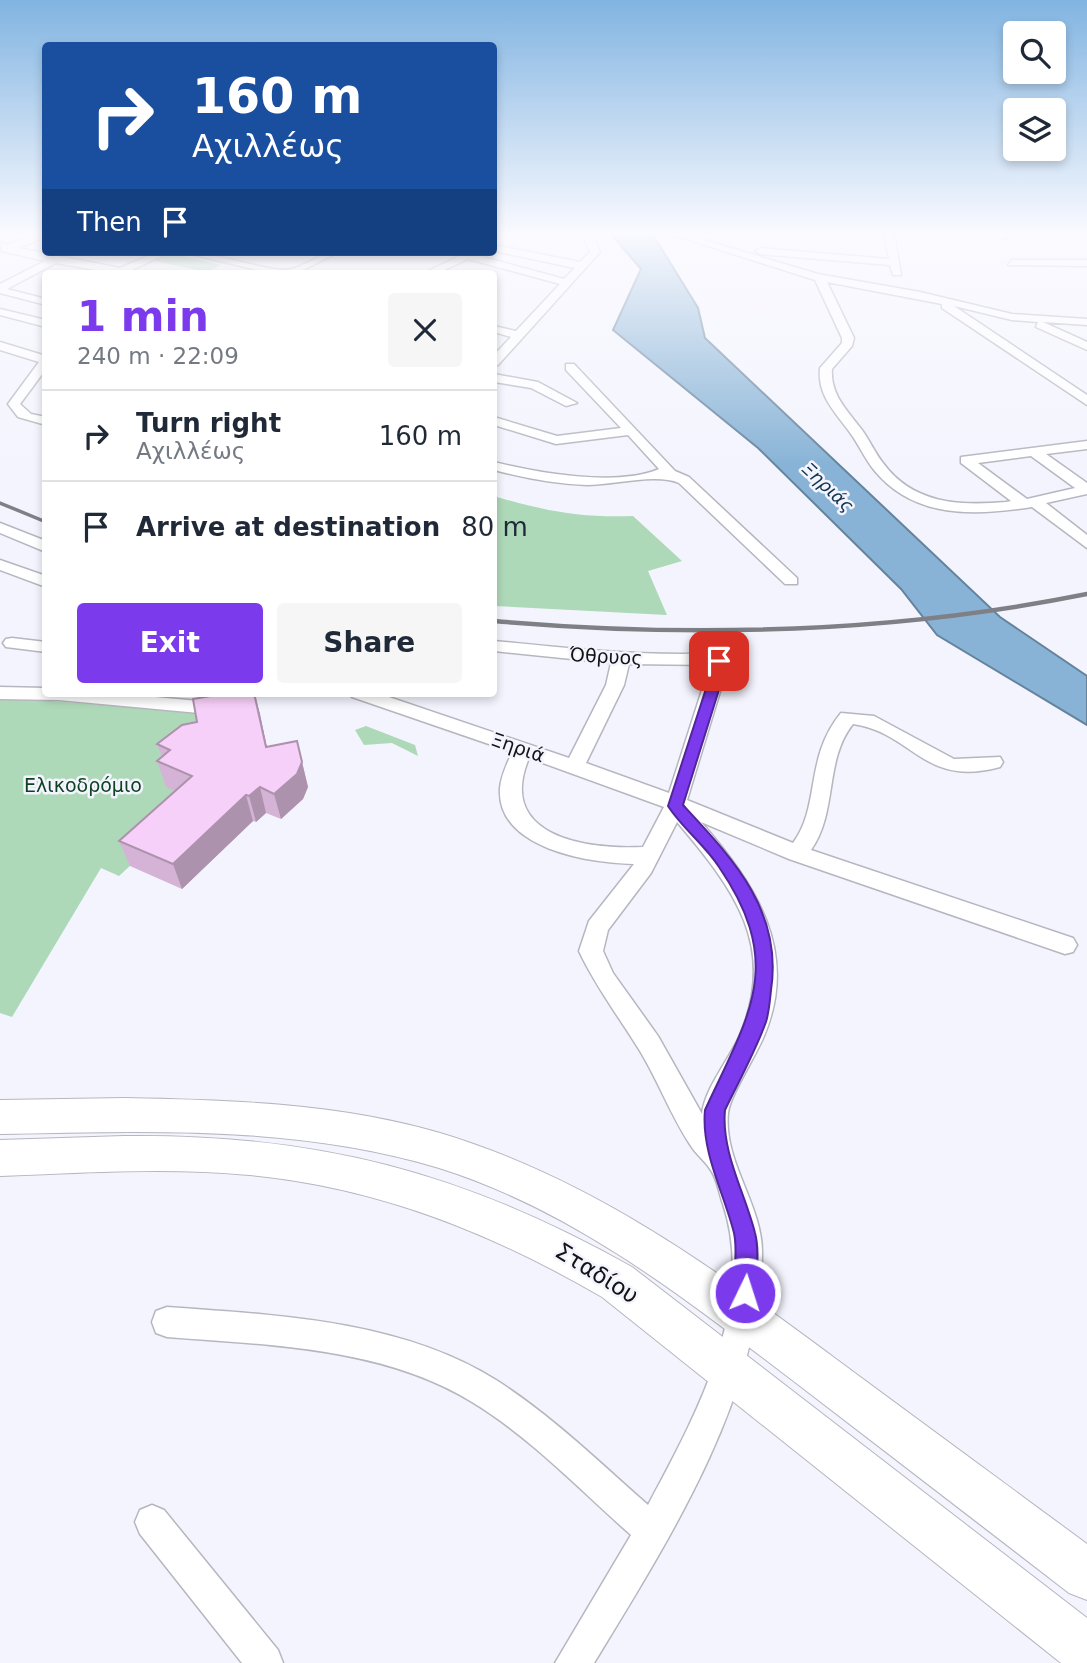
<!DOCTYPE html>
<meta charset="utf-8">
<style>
:root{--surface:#fff;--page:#f6f6f7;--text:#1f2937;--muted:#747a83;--line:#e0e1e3;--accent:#7c3aed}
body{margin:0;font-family:"DejaVu Sans",sans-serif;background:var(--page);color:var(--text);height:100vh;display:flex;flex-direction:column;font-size:26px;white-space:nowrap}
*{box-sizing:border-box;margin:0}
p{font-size:23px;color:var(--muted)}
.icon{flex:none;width:38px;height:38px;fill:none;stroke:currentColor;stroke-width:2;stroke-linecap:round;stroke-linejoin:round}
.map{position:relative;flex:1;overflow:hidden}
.panel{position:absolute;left:42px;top:270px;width:455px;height:427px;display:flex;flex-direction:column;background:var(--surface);border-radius:7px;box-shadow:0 4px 10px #0003}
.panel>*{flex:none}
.guide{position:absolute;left:42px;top:42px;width:455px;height:214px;border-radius:7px;box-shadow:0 4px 10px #0003;background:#1a4fa0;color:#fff;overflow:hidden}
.controls{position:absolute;left:1003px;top:21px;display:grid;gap:14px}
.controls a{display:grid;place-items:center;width:63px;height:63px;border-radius:7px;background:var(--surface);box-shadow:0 4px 10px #0003;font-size:35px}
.pin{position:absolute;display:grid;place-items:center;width:60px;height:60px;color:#fff;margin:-30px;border-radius:14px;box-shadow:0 4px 10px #0006}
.me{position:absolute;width:77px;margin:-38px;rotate:4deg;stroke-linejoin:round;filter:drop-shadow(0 0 5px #0008)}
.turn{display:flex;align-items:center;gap:24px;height:147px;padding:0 35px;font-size:32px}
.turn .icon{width:91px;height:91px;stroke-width:2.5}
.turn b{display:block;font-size:49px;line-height:60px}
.then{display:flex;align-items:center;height:66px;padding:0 35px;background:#0003;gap:14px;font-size:26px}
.round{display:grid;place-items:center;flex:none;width:74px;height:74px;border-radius:7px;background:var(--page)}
.headline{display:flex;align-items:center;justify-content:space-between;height:119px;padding:0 35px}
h1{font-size:42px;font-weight:800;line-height:52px;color:var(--accent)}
.cta{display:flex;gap:14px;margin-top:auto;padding:14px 35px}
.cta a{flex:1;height:80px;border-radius:7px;background:var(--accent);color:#fff;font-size:28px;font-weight:800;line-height:80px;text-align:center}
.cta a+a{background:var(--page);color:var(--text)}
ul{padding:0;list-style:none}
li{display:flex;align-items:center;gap:21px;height:91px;padding:0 35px;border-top:2px solid var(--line)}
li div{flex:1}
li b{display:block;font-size:26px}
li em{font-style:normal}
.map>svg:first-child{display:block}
.green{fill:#aed9b8}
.water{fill:#88b3d6;stroke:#65839c;stroke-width:2}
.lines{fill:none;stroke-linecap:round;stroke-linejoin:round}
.street-casing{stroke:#b6b6c0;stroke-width:3}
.secondary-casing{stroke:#b6b6c0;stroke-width:2}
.street{fill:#fff;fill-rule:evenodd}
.secondary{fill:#fff;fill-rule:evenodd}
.rail-far1{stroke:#7f7f86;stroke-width:3.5}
.rail{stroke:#7f7f86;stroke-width:4.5}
.wall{fill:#d4b3d6}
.shaded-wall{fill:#ad92ae}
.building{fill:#f7d0f9;stroke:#ad92ae;stroke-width:2}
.route{fill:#7c3aed;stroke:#51269a;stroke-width:2}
.labels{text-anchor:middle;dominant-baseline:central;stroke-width:5;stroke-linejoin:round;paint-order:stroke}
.far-water-label{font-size:18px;font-style:italic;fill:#11344c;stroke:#f4f4fe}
.street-label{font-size:19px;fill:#131316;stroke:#f4f4fe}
.park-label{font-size:19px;fill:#0e4322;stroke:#f4f4fe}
.near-street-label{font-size:23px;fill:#131316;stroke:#f4f4fe}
</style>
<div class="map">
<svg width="1087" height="1663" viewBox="0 0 1087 1663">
<rect width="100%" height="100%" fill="#f4f4fe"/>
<!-- green -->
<path class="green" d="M167,253l54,12 -15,7 -55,-12z
M494,496c50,15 87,22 139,20l49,45 -34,10 19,44 -173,-9z
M0,697l206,16 -6,88 -81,75 -18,-8 -89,149 -12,-4z
M366,726l49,19 3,11 -26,-13 -28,2 -9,-15z"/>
<!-- water -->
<path class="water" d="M610,233h42l46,75 7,30 295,279 87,59v49l-150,-90 -36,-46 -143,-141 -145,-118 28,-61z"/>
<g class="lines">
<!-- street casing -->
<g class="street-casing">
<path id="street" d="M40,233h6v4l-28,11 102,20 37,-16h13l-38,18 5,3h-25l-56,-10 -49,26 39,10v6l-46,-12v-9l45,-23 -43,-10 -2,-8 7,2z
M582,233h10l8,19 -102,113h-4v-10l17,-18 -17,-5v-6l22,5 44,-47 -92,-25 -30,14h-14l44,-21h13l-5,3 88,24 11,-11 -81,-17v-6l86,17 10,-10z
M667,233h14l137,41 102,18 92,22 75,5v6l-44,-3 44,20v8l-51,-23 2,-5 -26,-2 -58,-14 133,89v10l-145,-97v-4l-115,-22 27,56 -2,8 -20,23c-2,26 16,42 30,61 8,11 13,23 21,33 30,41 76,43 123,39l5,-1 -50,-38v-6l126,-16v8l-41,5 41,29v11l-41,9 41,32v13l-55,-41c-57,9 -118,12 -158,-37 -9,-11 -15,-25 -23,-36 -15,-21 -34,-38 -31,-66l22,-25v-5l-27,-58zM1031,456l44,32 -48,11 -49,-36z
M884,233h10l7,42h-8l-3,-10 -130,-11 -5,-3 5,-3 129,11z
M994,233h10l4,5 -8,2z
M182,252c35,0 67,15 101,18 17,1 36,-18 56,-18l-42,21h-27z
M1012,260h75v6l-79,-1z
M0,309l46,11v7l-46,-12z
M0,342l46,14v13l-26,35 11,10 15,3v8l-28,-8 -10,-13 31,-42 -39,-12z
M566,364h8l101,107 14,6 108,101v6h-12l-106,-101c-22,-10 -66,2 -92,2 -32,-1 -63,-7 -93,-15v-8c44,11 123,25 165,7l-31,-34 -72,9 -62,-19v-8l63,19 64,-8 -55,-58z
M494,374l44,8 39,21 -11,3 -35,-18 -37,-6z
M0,523l46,18v11l-46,-19z
M0,560l46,16v11l-46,-17z
M12,638l34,4v10l-40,-5 -3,-4 3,-4z
M494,641c63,6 125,13 189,13 14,0 36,-4 46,8l-42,138 106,43c28,-38 11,-85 48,-130l33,3 80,43 46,-2 3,5 -3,5c-77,21 -86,-34 -147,-43 -29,36 -15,88 -42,126l262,88 4,7 -4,7 -8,2 -276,-95 -88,-37c54,62 99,129 63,214 -8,20 -34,59 -36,77 -5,50 36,93 34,143 -3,144 -95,287 -168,407h-39l76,-128c-51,-45 -101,-98 -159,-133 -89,-55 -204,-57 -305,-65l-11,-4 -4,-11 4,-11 11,-4c110,8 233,13 329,73 55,35 103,82 152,125 47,-88 109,-199 75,-301 -4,-10 -6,-27 -13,-35 -4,-7 -12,-13 -17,-20 -21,-30 -34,-67 -53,-98 -21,-34 -44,-64 -61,-100l10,-30 45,-57c-44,-1 -138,-15 -134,-76 1,-12 7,-24 12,-36l-160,-55 -3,-4h28l192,65 37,-73 5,-22 -117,-12zM629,664l81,1 -41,128 -83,-30 38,-78zM529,758l135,49 -21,40c-58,3 -147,-11 -114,-89zM677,822c56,66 102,125 62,215 -11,24 -34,51 -37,77l-44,-78 -45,-63 -10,-22 5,-21 43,-57z
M0,687l46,1v5h65l88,8 12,-8h20l-15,16 -17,4 -140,-13 -59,-1z
M152,1505l12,5 114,140 5,13h-41l-102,-129 -5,-12 5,-12z"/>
</g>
<!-- secondary casing -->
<g class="secondary-casing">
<path id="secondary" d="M125,1098c105,2 213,5 315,35 150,45 272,134 396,226 84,62 167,123 251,185v56l-18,-7c-89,-69 -179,-138 -269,-207 -112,-85 -224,-175 -361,-218 -141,-43 -293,-37 -439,-34v-34z
M124,1136c194,-2 339,36 508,131l455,351v45h-26l-459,-366c-110,-64 -225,-110 -353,-122 -82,-8 -166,-2 -249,1v-36z"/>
</g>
<!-- street -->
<use href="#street" class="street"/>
<!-- secondary -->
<use href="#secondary" class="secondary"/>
<!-- rail-far1 -->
<path class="rail-far1" d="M0,503l46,19"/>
<!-- rail -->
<path class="rail" d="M494,621c197,17 399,12 593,-27"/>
</g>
<!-- wall -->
<path class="wall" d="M255,693l12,54 35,15 6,25 -5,12 -22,20 -15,-6 -10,9 -3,-1 -71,68 -52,-23 -11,-25 56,-50 -9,-4 -9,-26 5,-4 -5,-13 40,-22z"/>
<!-- shaded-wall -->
<path class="shaded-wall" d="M254,693l6,21 12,59 -6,-26z
M302,762l6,25 -5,12 -22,20 -7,-25z
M260,787l6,26 -10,9 -7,-26z
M246,795l7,26 -71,68 -9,-25z"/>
<!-- building -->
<path class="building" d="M228,693h26l12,54 31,-6 5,21 -5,12 -23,20 -14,-7 -11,9 -3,-1 -73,69 -54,-23 73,-65 -35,-15 13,-11 -13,-6 25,-19 15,-3 -4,-23z"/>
<!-- sky -->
<linearGradient id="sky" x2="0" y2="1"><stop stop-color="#81b4e1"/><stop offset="0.5" stop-color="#fafaff"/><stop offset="1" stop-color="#fafaff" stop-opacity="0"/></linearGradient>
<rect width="1087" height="466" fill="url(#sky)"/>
<!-- route -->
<path class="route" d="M719,657l8,7 -44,141c50,54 100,106 88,185 -1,11 -2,22 -5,32 -11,30 -27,59 -41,88 -4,42 20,83 30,123 5,18 1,42 1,60l-3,8 -8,4 -8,-4 -4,-8c1,-18 5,-42 1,-60 -10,-40 -33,-81 -29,-123 44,-95 81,-145 14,-243 -14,-22 -37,-39 -51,-61l46,-142 -2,-3z"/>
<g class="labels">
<!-- far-water labels -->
<g class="far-water-label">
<text transform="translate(828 487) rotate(43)">Ξηριάς</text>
</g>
<!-- street labels -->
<g class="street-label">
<text transform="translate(606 656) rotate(3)">Όθρυος</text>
<text transform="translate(518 747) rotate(19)">Ξηριά</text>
</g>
<!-- park labels -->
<g class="park-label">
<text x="83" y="785">Ελικοδρόμιο</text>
</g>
<!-- near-street labels -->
<g class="near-street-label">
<text transform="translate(597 1273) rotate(32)">Σταδίου</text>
</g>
</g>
</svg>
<div class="controls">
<a><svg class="icon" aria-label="search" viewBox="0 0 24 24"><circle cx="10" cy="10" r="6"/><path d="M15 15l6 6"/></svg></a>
<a><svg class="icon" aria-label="layers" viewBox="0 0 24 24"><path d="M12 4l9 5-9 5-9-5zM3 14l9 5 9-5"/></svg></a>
</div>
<div class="pin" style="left:719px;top:661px;background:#d93025"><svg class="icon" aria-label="arrive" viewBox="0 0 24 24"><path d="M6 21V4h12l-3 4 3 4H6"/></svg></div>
<svg class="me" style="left:745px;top:1293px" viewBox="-20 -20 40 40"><circle r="17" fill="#7c3aed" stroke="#fff" stroke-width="3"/><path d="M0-11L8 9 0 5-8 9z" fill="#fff"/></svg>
<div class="guide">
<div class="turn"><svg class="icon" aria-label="right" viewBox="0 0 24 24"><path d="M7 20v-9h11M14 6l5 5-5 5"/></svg><div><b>160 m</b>Αχιλλέως</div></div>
<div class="then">Then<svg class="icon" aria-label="arrive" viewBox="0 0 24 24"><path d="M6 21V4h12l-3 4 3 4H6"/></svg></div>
</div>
<section class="panel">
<div class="headline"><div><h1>1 min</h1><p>240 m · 22:09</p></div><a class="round"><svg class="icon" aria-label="close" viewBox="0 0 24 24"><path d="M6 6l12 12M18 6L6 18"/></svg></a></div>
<ul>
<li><svg class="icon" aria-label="right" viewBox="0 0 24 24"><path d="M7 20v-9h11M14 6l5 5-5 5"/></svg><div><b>Turn right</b><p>Αχιλλέως</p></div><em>160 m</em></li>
<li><svg class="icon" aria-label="arrive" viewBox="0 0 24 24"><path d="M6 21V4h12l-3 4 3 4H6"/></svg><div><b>Arrive at destination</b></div><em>80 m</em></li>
</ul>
<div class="cta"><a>Exit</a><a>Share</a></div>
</section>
</div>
